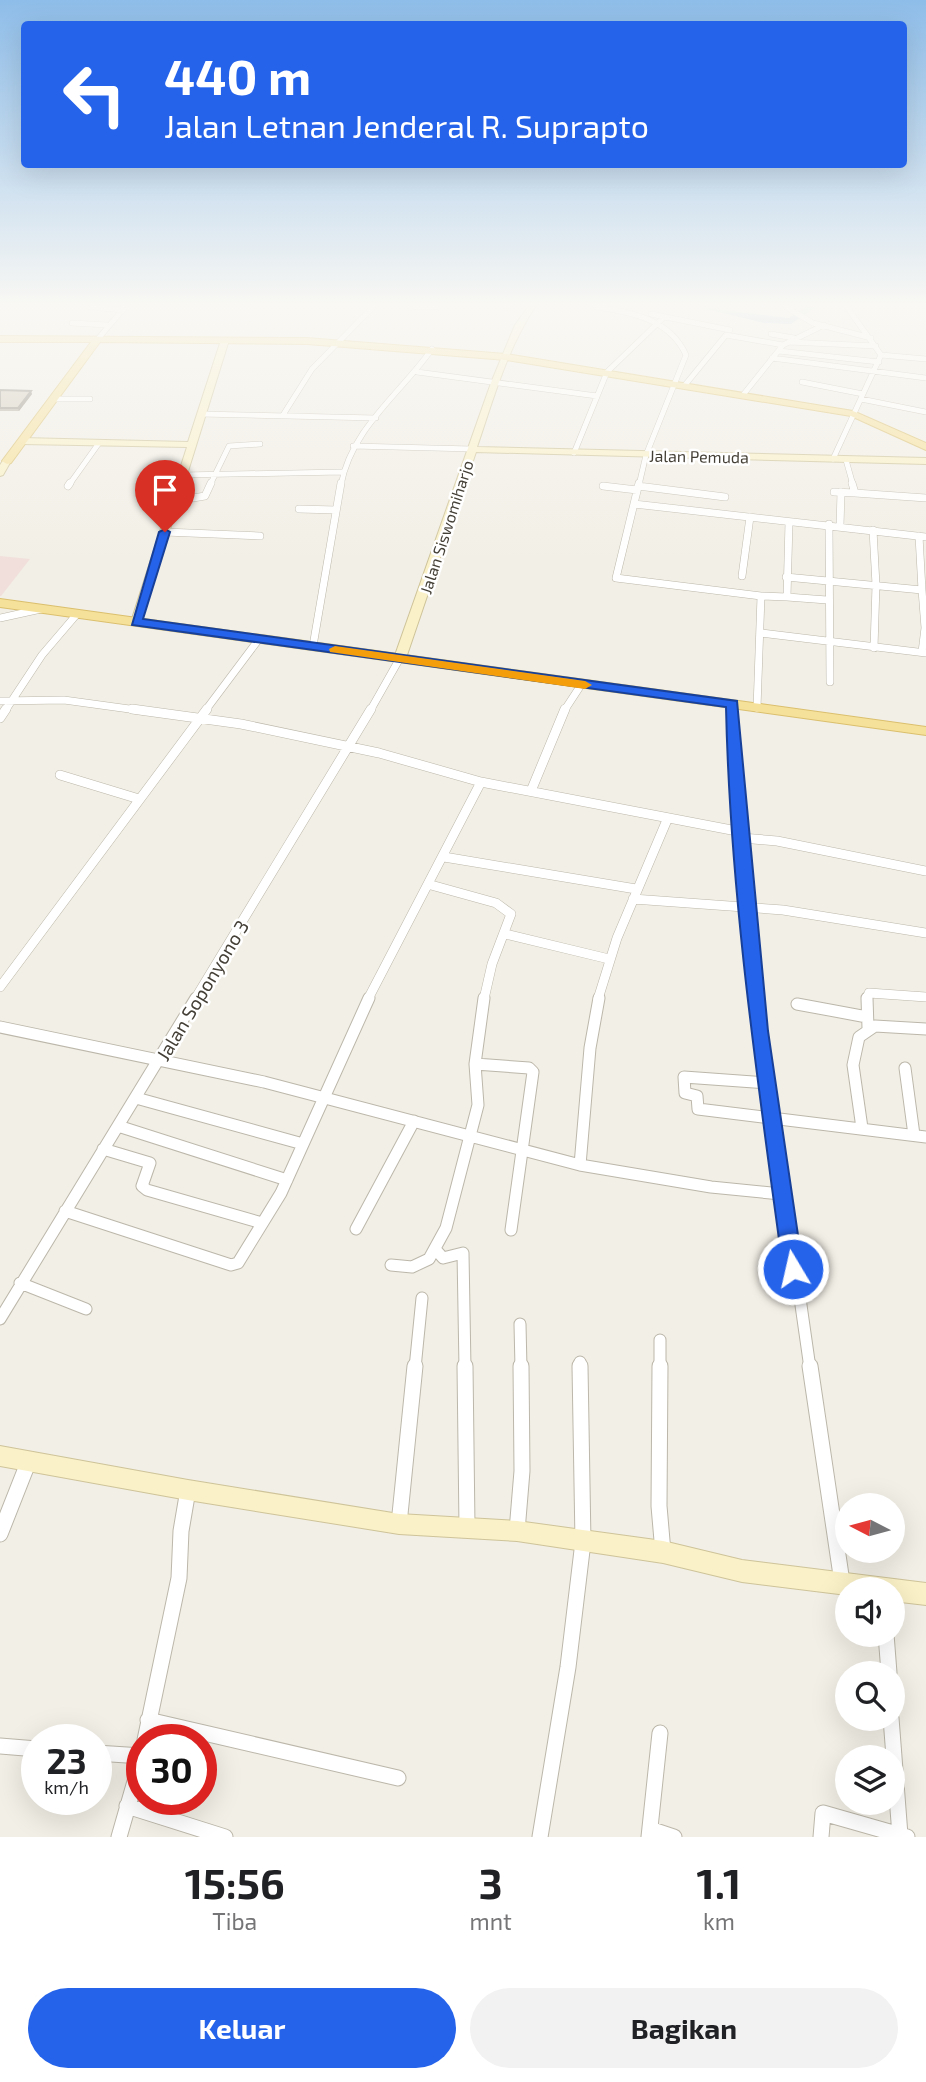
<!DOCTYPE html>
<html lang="id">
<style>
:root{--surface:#fff;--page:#f2f2f2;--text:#202124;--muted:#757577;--accent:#2563eb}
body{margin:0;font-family:"Exo 2",sans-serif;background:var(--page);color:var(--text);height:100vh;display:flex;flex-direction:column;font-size:26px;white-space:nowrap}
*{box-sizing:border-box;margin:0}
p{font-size:23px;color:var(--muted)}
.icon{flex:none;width:38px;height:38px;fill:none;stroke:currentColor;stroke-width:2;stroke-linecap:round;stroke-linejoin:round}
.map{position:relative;height:1837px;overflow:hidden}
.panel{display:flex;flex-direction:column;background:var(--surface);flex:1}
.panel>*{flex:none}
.hud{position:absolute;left:21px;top:21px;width:886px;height:147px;border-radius:7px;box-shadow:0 7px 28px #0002;background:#2563eb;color:#fff;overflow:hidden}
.needle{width:46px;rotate:276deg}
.buttons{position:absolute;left:835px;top:1493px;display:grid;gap:14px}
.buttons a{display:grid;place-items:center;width:70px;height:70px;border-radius:50%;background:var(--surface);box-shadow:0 7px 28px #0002;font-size:35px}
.speed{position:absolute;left:21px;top:1724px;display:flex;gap:14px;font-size:35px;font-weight:700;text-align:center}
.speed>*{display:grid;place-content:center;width:91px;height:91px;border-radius:50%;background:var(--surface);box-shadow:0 7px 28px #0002;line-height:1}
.speed small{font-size:18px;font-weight:400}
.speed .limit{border:10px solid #d22;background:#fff;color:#111}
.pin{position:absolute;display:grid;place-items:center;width:60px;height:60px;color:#fff;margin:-72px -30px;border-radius:50% 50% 50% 0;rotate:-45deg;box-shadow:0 0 7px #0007}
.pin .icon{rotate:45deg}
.me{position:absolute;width:77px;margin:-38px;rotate:351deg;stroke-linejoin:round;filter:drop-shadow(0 0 5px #0008)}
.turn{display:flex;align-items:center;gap:24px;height:147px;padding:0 28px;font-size:32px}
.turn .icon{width:91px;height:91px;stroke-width:2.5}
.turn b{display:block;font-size:49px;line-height:60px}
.eta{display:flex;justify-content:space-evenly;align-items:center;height:119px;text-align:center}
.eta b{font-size:42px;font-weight:700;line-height:49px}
.primary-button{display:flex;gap:14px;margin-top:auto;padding:14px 28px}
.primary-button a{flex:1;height:80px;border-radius:42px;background:var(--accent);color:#fff;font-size:28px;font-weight:700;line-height:80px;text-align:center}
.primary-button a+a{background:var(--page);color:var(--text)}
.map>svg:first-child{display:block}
.medical{fill:#f1dfdb}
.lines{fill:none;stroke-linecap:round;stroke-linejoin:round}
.river{fill:#a7cbea;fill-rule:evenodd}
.street-far4-casing{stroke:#bcb7aa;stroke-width:6}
.street-far3-casing{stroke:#bcb7aa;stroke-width:8}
.street-far2-casing{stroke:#bcb7aa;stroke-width:10}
.street-far1-casing{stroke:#bcb7aa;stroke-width:13}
.street-casing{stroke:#bcb7aa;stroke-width:17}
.secondary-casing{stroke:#cec399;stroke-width:2}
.primary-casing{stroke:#dabf6d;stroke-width:2}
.street-far4{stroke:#fff;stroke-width:5}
.street-far3{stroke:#fff;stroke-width:7}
.street-far2{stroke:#fff;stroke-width:9}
.street-far1{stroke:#fff;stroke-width:11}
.street{stroke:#fff;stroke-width:15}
.secondary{fill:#faf1c8;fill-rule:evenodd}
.primary{fill:#f6e19b;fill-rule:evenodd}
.wall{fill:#b5afa3}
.shaded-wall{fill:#938e84}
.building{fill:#d2cbbd;stroke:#938e84;stroke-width:2}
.route{fill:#2563eb;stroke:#184099;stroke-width:2}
.slow{fill:#f59e0b}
.labels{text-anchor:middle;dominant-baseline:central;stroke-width:5;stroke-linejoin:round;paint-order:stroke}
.far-street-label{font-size:16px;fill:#443f36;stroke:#fff}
.street-label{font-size:19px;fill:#443f36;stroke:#fff}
</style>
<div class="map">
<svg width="926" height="1837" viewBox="0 0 926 1837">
<rect width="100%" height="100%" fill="#f2efe6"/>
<!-- medical -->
<path class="medical" d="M0,556l30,3 -29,37h-1z"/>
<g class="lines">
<!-- river -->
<path class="river" d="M698,307l91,11 16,-11h11l-25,17 -27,-1z"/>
<!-- street-far4 casing -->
<g class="street-far4-casing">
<path id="street-far4" d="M90,307l33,3
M415,307h21
M596,307c35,5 74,12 90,48l-40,100 -7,30
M786,307l27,16 58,15
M651,314l79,16
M72,323l35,2
M771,334l23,4
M97,340l28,-33
M789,342l87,4
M779,351l100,11
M881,355l45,4
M772,358l154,20
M417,372l180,24
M802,382l61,12
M685,385l41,-50 57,10
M743,395l40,-50 41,-20
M54,399h36
M861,399l65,13
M201,414l175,4
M283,415l29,-46 61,-62
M353,446l119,3
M574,453l33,-81 57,-55
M833,459l48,-104 -34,-48
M846,460l7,25
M183,475l159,-3
M69,485l30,-42
M210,485l19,-39 31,-2
M341,485c10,-56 59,-91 91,-136"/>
</g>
<!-- street-far3 casing -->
<g class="street-far3-casing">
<path id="street-far3" d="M639,483l-23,95 145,18 -4,112
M68,486l2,-3
M603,486l34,4
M638,486l87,11
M834,492l21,1 -3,-10
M855,493l71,5
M175,501l30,-5 6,-13
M634,504l292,33
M299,509l37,1
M789,522l-2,75 40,3
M829,524l1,158
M840,526l1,-34
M873,530l3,55 -2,63
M165,532l95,4
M742,576l8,-59
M786,577l136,13 -3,-54
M922,590l3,38 -3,24
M761,596l26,1
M0,618l41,-9
M761,633l165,20
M313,646l28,-163
M0,701l64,-1 80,11
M732,704v7
M5,711l37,-56 35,-41
M205,711l54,-72
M370,711l30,-53
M564,711l17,-26"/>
</g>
<!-- street-far2 casing -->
<g class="street-far2-casing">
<path id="street-far2" d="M132,709l109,15 138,29 102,29 261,50
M732,709l25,290
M0,718l6,-9
M60,775l79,24
M531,791l34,-82
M742,838l35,3 149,30
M444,857l192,32
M431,885l65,18 15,11 -19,50 -8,35
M633,899l150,11 143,23
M505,934l104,25
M0,987l207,-278
M195,999l176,-290
M368,999l113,-217
M598,999l19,-61 50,-118
M867,999l2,-6 57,4"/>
</g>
<!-- street-far1 casing -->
<g class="street-far1-casing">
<path id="street-far1" d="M757,998l53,370
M867,998l1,30
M797,1004l70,13
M0,1027l264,55 316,83 131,22 70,7
M475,1064l54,4 4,4 -22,158
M905,1068l9,67
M767,1083l-83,-6 1,16 12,3 1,13 228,28
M136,1098l167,46
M118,1126l169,54
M862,1128l-9,-63 6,-28 16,-11 51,3
M103,1149l47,14 -8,23 5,4 115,33
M580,1165l10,-117 9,-50
M65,1211l166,54 7,-2 43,-70 88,-195
M356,1229l58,-108
M436,1250l7,8 20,-5 2,115
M391,1265l21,2 17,-8 17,-31 32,-123 -3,-41 9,-66
M20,1283l66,26
M0,1319l196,-321
M520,1324l1,44
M580,1362v6
M415,1368l7,-70
M660,1368v-28"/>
</g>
<!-- street casing -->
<g class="street-casing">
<path id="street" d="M465,1366l2,160
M660,1366l-1,140 4,46
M810,1366l32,216
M399,1524l16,-158
M517,1531l5,-60 -1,-105
M0,1534l28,-71
M886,1634l3,39
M891,1718l9,117 7,2
M148,1720l250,58
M145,1740l34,-162 2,-47 7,-41
M0,1746l37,3
M96,1753l46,3
M127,1806l98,31
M650,1829l24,8
M119,1837l23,-80
M540,1837l28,-170 15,-125 -3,-176
M649,1837l11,-104
M821,1837l2,-24 77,22"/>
</g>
<!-- secondary casing -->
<g class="secondary-casing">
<path id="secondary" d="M528,307h7c-28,42 -42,93 -58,140l449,11v6l-450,-12 -70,206 -6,3 -4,-1 -2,-2 97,-275 24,-58z
M225,338l4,2 -88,282 -5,3 -4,-1 -1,-2 56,-175 -165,-3 -4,-3 4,-3 166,4 33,-102z
M4,459l7,2 -8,14 -3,1v-11z
M0,1446l188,34 211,34 118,7 146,20 79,19 184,23v22l-34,-4v-12h-45v6l-105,-13 -79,-19 -146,-22 -118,-7 -211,-34 -188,-34z"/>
</g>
<!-- primary casing -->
<g class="primary-casing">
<path id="primary" d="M0,336l307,2 199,16 347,57 73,32v7l-75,-34 -345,-56 -199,-16 -207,-2 -89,121 -4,1 -5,-3 89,-119h-91z
M0,599l926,128v8l-926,-128z"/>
</g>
<!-- street-far4 -->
<use href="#street-far4" class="street-far4"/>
<!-- street-far3 -->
<use href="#street-far3" class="street-far3"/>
<!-- street-far2 -->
<use href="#street-far2" class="street-far2"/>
<!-- street-far1 -->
<use href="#street-far1" class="street-far1"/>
<!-- street -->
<use href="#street" class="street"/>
<!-- secondary -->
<use href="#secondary" class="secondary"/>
<!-- primary -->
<use href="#primary" class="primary"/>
</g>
<!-- wall -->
<path class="wall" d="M0,390l32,4 -13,17h-19z"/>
<!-- shaded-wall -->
<path class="shaded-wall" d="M31,391l1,3 -13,17 -1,-3z"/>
<!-- building -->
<path class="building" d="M0,390l31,1 -13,17h-18z"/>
<!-- sky -->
<linearGradient id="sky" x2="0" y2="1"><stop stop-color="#8ebde9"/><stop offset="0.54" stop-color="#f9f8f4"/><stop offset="1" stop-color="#f9f8f4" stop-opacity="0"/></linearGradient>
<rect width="926" height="564" fill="url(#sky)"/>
<!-- route -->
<path class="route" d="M165,529l5,3 -27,87 594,82 31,330 35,238 -3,7 -7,3 -7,-3 -3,-7c-25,-186 -53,-374 -57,-562l-594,-82 27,-93z"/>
<!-- slow -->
<path class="slow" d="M335,646l250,35 7,4 -7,4 -255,-37 -1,-3z"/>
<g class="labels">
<!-- far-street labels -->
<g class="far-street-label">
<text transform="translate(699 456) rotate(1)">Jalan Pemuda</text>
<text transform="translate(446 527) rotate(-72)">Jalan Siswomiharjo</text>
</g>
<!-- street labels -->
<g class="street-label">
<text transform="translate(202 990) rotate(-59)">Jalan Soponyono 3</text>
</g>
</g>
</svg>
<div class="buttons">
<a><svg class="needle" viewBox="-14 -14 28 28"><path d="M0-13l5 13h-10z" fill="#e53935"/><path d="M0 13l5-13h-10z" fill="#757577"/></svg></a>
<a><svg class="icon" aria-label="sound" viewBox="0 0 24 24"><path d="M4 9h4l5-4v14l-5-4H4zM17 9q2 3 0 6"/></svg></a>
<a><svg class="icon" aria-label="search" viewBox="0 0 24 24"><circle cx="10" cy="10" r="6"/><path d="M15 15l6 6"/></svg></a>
<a><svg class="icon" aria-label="layers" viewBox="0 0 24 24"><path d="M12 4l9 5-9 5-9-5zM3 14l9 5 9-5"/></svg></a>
</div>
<div class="speed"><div>23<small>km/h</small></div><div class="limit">30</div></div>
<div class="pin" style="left:165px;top:532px;background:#d93025"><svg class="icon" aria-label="arrive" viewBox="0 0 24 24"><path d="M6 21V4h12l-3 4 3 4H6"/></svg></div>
<svg class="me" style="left:793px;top:1269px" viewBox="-20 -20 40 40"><circle r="17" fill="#2563eb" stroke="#fff" stroke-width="3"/><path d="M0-11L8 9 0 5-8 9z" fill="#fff"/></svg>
<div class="hud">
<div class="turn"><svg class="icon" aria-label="left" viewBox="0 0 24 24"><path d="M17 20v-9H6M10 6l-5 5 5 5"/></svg><div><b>440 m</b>Jalan Letnan Jenderal R. Suprapto</div></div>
</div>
</div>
<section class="panel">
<div class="eta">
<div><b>15:56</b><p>Tiba</p></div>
<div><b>3</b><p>mnt</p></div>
<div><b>1.1</b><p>km</p></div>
</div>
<div class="primary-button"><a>Keluar</a><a>Bagikan</a></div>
</section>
